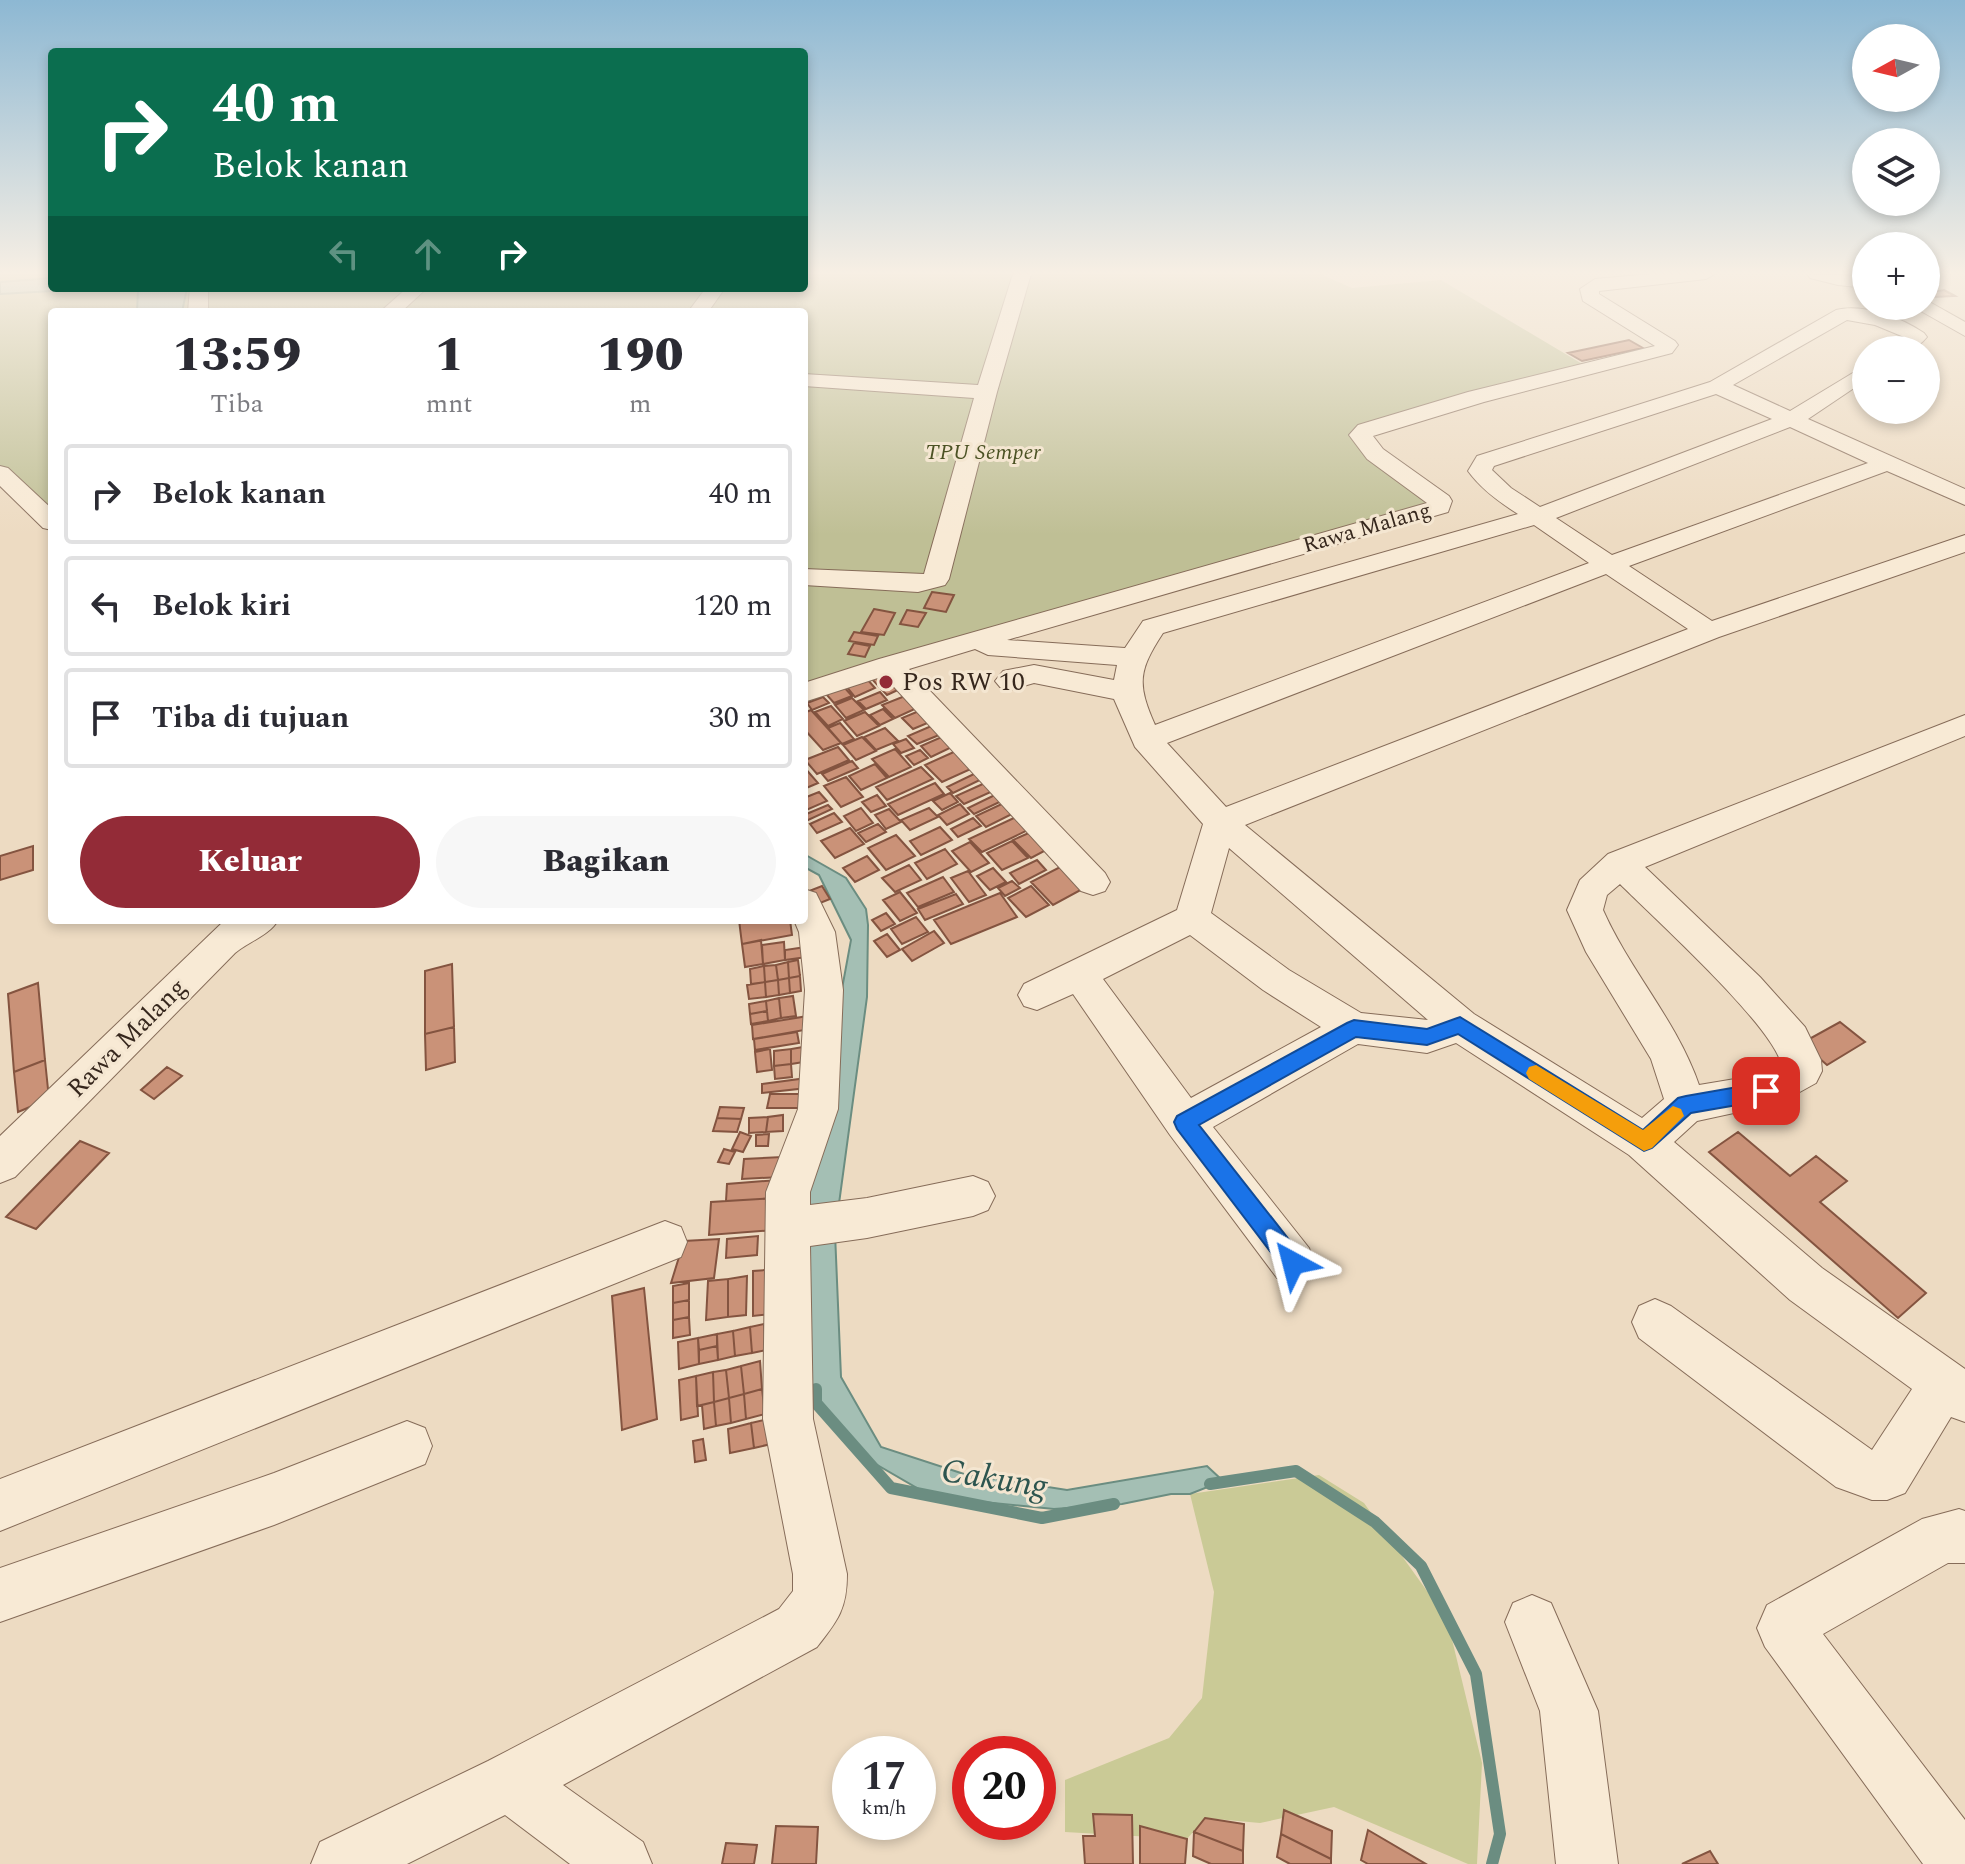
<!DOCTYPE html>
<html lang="id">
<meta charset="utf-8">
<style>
:root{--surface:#fff;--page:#f7f7f7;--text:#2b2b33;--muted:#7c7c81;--line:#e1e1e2;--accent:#932b37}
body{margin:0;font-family:Spectral,serif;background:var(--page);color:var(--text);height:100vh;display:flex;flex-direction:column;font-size:30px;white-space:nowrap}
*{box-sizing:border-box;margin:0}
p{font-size:26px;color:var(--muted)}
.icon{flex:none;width:44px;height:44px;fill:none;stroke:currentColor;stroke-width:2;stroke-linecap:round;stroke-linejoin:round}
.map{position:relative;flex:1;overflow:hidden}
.sheet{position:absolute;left:48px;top:308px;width:760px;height:616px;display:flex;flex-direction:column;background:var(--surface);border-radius:8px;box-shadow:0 4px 12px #0003}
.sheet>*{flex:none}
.guide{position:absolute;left:48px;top:48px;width:760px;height:244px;border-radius:8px;box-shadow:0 4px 12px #0003;background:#0b6e4f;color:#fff;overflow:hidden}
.needle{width:52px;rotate:262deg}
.buttons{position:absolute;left:1852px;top:24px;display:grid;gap:16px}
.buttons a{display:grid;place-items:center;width:88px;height:88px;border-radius:50%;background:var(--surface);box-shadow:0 4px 12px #0003;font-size:40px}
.speed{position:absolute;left:832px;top:1736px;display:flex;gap:16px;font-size:40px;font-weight:700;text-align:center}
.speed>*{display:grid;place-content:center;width:104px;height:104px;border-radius:50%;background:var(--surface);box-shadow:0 4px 12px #0003;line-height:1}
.speed small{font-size:20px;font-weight:400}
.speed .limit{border:12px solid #d22;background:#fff;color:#111}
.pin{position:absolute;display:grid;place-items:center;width:68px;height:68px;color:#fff;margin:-34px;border-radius:16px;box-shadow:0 4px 12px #0006}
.me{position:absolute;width:88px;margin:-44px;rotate:322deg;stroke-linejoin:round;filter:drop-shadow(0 0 6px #0008)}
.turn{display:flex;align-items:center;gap:28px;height:168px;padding:0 32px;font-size:36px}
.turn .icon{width:104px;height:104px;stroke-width:2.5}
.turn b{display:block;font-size:56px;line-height:68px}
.lanes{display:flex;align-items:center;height:76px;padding:0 32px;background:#0003;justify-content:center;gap:40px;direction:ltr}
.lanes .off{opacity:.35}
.eta{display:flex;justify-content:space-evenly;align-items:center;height:136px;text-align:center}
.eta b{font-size:48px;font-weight:800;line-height:56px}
.button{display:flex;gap:16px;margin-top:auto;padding:16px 32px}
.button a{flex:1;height:92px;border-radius:48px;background:var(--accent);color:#fff;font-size:32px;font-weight:800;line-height:92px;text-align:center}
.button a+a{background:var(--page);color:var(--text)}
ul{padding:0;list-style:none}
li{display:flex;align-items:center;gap:24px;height:100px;margin:0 16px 12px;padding:0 16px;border:4px solid var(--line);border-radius:8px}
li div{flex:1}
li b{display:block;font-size:30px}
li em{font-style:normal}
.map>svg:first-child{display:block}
.green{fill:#caca96}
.cemetery{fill:#bfbf95}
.water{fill:#a4bfb4;stroke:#6b8d81;stroke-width:2}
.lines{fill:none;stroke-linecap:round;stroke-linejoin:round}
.stream{stroke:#6b8d81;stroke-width:12}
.building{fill:#ca9278;stroke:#845440;stroke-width:2}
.minor-casing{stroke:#866c59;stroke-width:2}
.minor{fill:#f8ead5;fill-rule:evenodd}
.route{fill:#1a73e8;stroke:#114b97;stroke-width:2}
.slow{fill:#f59e0b}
.poi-dot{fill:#932b37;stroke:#f4e6d1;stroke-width:3}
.labels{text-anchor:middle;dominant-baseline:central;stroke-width:6;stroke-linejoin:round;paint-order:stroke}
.far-park-label{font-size:22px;font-style:italic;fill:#4b5224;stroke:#f4e6d1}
.far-street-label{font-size:22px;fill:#36271d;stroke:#f4e6d1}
.poi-label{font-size:26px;fill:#36271d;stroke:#f4e6d1;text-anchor:start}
.street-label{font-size:26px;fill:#36271d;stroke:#f4e6d1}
.near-water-label{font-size:34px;font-style:italic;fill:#2d554f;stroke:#f4e6d1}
</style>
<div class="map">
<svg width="1965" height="1864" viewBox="0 0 1965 1864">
<rect width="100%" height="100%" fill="#eddbc2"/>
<!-- green -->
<path class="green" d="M1319,1475l45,28 83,116 35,144 -5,101h-9l-134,-57 -74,16 -55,-5 -18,21 -122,-7v-52l104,-42 33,-40 12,-106 -24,-98z"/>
<!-- cemetery -->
<path class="cemetery" d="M0,274h52v14h752v-14h516l32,14 89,-8 148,88 -229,67 80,66 -636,193v-382h-752v211l-52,-50z"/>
<!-- water -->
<path class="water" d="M52,278v10h53l-105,6v-12z
M132,288h55l-5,24h-45l1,-22z
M804,854l42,24 20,31 2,16 -1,72 -32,236 6,144 40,70 83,27 103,16 140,-24 16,15 -33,13h-19l-49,10 -68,5 -81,-8 -49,-9 -57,-33 -42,-46 -15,-26 -9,-32 10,-198 40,-217 -32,-65 -15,-8z"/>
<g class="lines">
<!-- stream -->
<path class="stream" d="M816,1389v14l75,85 151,30 72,-14
M1210,1484l86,-13 79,51 46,44 55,108 24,160 -8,30"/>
</g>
<!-- building -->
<path class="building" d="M1944,290l11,6 -21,1 -8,-4z
M1629,340l14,8 -61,13 -14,-8z
M932,592l22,3 -8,17 -22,-4z
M874,609l21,4 -11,22 -23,-3z
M907,610l19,3 -8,14 -18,-3z
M854,632l24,4 -4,9 -25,-4z
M854,643l16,3 -5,11 -17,-3z
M887,668l15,20 -15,7 -19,-20z
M867,679l8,9 -20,9 -8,-10z
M844,687l8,9 -18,7 -8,-9z
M880,692l7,8 -21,9 -8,-8z
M905,696l12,12 -22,10 -13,-13z
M823,697l6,6 -17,7 -5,-7z
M852,698l12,12 -18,8 -11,-13z
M831,706l12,13 -15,7 -13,-14z
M883,709l10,10 -13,6 -10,-10z
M811,710l30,33 -18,7 -19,-21v-16z
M919,711l11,11 -17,7 -11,-11z
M865,712l14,14 -22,10 -13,-15z
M840,723l14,16 -12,5 -14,-16z
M936,724l8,9 -27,11 -9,-8z
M885,728l13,13 -22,9 -12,-13z
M944,736l10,10 -23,11 -10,-11z
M862,737l14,14 -20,9 -13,-15z
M906,739l8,9 -13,5 -8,-9z
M838,747l11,13 -32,14 -12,-14z
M895,749l16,18 -22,10 -17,-18z
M920,750l8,8 -14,7 -8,-9z
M956,751l17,17 -31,14 -17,-17z
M852,761l6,7 -30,13 -6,-7z
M875,764l12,14 -26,12 -12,-14z
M804,767l14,16 -14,6z
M921,767l12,12 -46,21 -11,-13z
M976,773l6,6 -29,14 -6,-6z
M846,777l17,20 -22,10 -17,-21z
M935,783l9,11 -46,21 -10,-11z
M985,783l8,8 -29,13 -8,-8z
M819,792l8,9 -23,10v-13z
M950,793l8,9 -16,8 -9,-9z
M999,793l7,6 -32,15 -6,-6z
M877,795l9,11 -15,6 -9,-10z
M1006,802l10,10 -30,15 -10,-11z
M960,804l9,10 -22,11 -9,-10z
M828,805l4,4 -26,12 -2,-3v-3z
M861,808l12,15 -17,8 -12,-15z
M929,808l9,9 -28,13 -9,-10z
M889,809l12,13 -15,7 -11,-14z
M834,813l8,9 -25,11 -7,-9z
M1016,817l12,13 -46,22 -13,-13z
M973,818l8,8 -23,11 -7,-8z
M878,824l8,8 -20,10 -8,-9z
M940,827l12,13 -31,15 -11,-14z
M850,828l14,16 -29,14 -14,-17z
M1031,832l17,17 -17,9 -18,-18z
M896,835l19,21 -29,14 -18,-22z
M1012,841l16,17 -26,12 -15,-17z
M970,842l19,21 -18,9 -19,-21z
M33,846v24l-33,10v-24z
M945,849l12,15 -30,15 -12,-16z
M867,856l12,14 -24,12 -12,-14z
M1037,860l9,10 -27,14 -9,-11z
M1066,864l22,22 -35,19 -22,-23z
M909,865l12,15 -26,12 -13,-14z
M993,868l13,14 -16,8 -13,-14z
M968,871l18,24 -17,7 -18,-24z
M943,877l11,15 -36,15 -11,-14z
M1012,881l8,7 -15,8 -7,-8z
M822,886l8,13 -20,8 -6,-14z
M1031,886l18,19 -23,12 -18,-19z
M900,892l17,21 -17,8 -17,-21z
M1000,893l17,24 -66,27 -17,-24z
M956,894l7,10 -38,16 -7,-11z
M886,913l9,11 -14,7 -9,-11z
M916,917l12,15 -26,12 -11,-15z
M739,920h51l2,15 -50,9z
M934,931l10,12 -32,18 -10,-12z
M887,934l13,16 -13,7 -13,-16z
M761,940l2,24 -18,3 -3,-23z
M784,942l1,18 -22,4 -1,-19z
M806,947l1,10 -22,3v-10z
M798,960l2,16 -11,2 -1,-16z
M788,962l1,16 -11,2 -2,-15z
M452,964l2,63 -29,7v-63z
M776,965l2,15 -13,2 -1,-16z
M764,966l1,16 -14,2 -1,-15z
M800,976l1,15 -11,2 -1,-15z
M789,978l1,15 -11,2 -1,-15z
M778,980l1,15 -13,2 -1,-15z
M765,982l1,15 -17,2 -2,-14z
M38,983l7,77 -31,12 -6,-78z
M793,996l3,20 -15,2 -2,-20z
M779,998l2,20 -13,3 -2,-20z
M766,1001l1,10 -17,3 -1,-10z
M767,1011l1,10 -17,3 -1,-10z
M808,1016l2,13 -57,10 -1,-14z
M1840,1022l25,20 -38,23 -25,-22z
M454,1027l1,35 -29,8 -1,-36z
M797,1032l2,11 -44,7 -1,-11z
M809,1046l1,15 -19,3v-15z
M770,1049l2,21 -15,2 -2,-20z
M791,1049v15l-17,2v-15z
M45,1060l4,39 -31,13 -4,-40z
M791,1064l1,13 -17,2 -1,-13z
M167,1067l15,9 -28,23 -13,-9z
M807,1078v10l-45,5v-9z
M770,1094h37l-2,14h-38z
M720,1107l24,1 -3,11 -24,-1z
M783,1115v16l-17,1 2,-15z
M768,1117l-2,15 -17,1v-15z
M717,1118l24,1 -4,13 -24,-1z
M740,1132l11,4 -8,16 -11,-3z
M1738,1132l52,44 26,-20 31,25 -27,21 106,91 -28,25 -189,-166z
M769,1134l-1,12h-12v-11z
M80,1141l29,12 -73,76 -30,-12z
M724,1149l11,3 -6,12 -11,-2z
M782,1157l-1,20 -39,2 2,-20z
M778,1180l-1,18 -51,3 1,-17z
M775,1198l-1,32 -65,5 2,-33z
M758,1236l-1,19 -31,3 1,-19z
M719,1239l-5,39 -43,5 13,-42z
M779,1269v44l-26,3v-45z
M747,1276l-1,39 -18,2v-38z
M728,1279v38l-22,3 2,-39z
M689,1283v17l-16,3v-17z
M644,1288l13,131 -35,11 -10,-134z
M689,1300v17l-16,3v-17z
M689,1317l1,18 -17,3v-18z
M764,1324l2,26 -14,3 -2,-26z
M750,1327l2,26 -17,3 -2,-25z
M733,1331l2,25 -17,4 -1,-26z
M717,1334v12l-18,4 -1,-12z
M698,1338l1,26 -20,5 -1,-27z
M717,1346l1,14 -19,4v-14z
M760,1361l2,28 -18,5 -3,-28z
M741,1366l3,28 -15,4 -3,-28z
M726,1370l3,28 -15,4 -1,-30z
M713,1372l1,30 -17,4 -1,-30z
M696,1376l2,40 -17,4 -2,-40z
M762,1389l3,25 -19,5 -2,-25z
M744,1394l2,25 -15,4 -2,-25z
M729,1398l2,25 -15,3 -2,-24z
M714,1402l2,24 -12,3 -2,-24z
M782,1416l2,25 -30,7 -3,-25z
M751,1423l3,25 -24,5 -2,-24z
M703,1439l3,21 -11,2 -2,-21z
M1284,1810l48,21 -1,28 -50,-25z
M1093,1814l39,1 1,49h-48l-2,-28h12z
M1205,1818l39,6 -1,27 -49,-19z
M776,1826l42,1 -2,37h-44z
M1140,1826l47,13 -2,25h-45z
M1368,1830l58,34h-58l-7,-4z
M1194,1832l49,19v13h-32l-18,-8z
M1281,1834l50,25v5h-41l-13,-7z
M726,1843l31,2 -3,19h-32z
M1710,1851l8,13h-36z"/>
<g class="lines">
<!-- minor casing -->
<g class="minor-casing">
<path id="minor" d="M1013,274h18l-34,118 -48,187 -4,6 -27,7 -114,-7v-16l120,5 50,-176 -170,-12v-12l174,11z
M1651,274h64l-9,5 -107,12v3l76,47 3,4 -6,8 -188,49 -111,34 10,13 66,47 3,5 -4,11 -441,128 118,8 18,-27 375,-107c-19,-12 -37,-25 -50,-43l9,-15 233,-74 126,-72c27,-7 66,8 88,23l3,4c-11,14 -23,13 -39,13l16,-13 -29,-12 -28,-5 -114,65 57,26 76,-46v15l-58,39 157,70v16l-78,-34 -258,95 83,55 253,-86v17l-246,85 -474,188 229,189 168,104 22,-19 -13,-40 -65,-107 -19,-42 13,-30 28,-26 357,-139v21l-320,131 115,110 45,50 16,33 1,11 -6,12 -36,20 -83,18 -23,21 148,126 143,101v53l-14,-5 -46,76 -18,7h-15l-36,-13 -197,-149 -7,-16 7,-16 16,-7 16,7 201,144 40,-61 -122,-89 -161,-145 -173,-112 -29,10 -69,-9 -145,83 96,121 6,15 -6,15 -16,7 -16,-7 -107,-143 -97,-141 -36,16 -13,-4 -6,-11 6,-11 153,-74 26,-86 -68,-77 -21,-48 -80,-16 -24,7 -10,-3 -5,-6 8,-10 31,-6 80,15 3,-15 -129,-10 -13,-6 -66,20 196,204 5,9 -5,9 -12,4 -12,-4 -197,-215 -80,26v-19l75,-24 548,-156 -60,-44 -18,-24 9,-10 110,-33 187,-46 -72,-45 -3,-12 15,-10zM1716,394l56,25 -232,88 -29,-19 -19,-18 2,-4zM1790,427l78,36 -256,92 -56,-37zM1534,525l55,38 -434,162c-18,-41 -17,-54 8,-92zM1606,574l82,55 -462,178 -59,-64zM1229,848l199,172 -67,-7 -72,-43 -78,-57zM1620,884c34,34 150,139 161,179l-22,12 -60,10c-22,-64 -69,-114 -96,-175l4,-15zM1190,935l73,55 58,37 -130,71 -88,-119z
M1807,274l59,2v12l-28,-3 -28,-7z
M190,288h18v24h-20z
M407,288h20l-26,24h-21z
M706,288h19l-17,24h-20z
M1926,300l39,22v14l-46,-26 -2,-4h9z
M0,466l8,2 44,41v21l-9,-2 -43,-42z
M804,889l12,4 19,39 8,58 -5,119 -28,83v13l57,-7 106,-22 15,6 7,14 -7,14 -15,6 -106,22 -57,8 3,173 34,155c0,35 -9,46 -30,73l-254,138 80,57 9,22h-82l-65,-49 -98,49h-96l9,-22 168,-81 291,-152 14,-18v-17l-30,-155 3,-227 32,-83 7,-119 -6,-58 -5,-12h10z
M225,920h53c-8,15 -30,22 -43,33l-220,224 -15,6v-47z
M665,1221l16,6 6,15 -6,15 -681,274v-52z
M407,1421l18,7 7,18 -7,18 -151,61 -274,97v-54l274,-95z
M1959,1509l6,2v52h-17l-125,71 142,186v44h-42l-158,-217 -8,-19 10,-23 155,-86z
M1532,1595l19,8 47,108 20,153h-62l-16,-153 -35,-89 8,-19z"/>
</g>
<!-- minor -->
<use href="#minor" class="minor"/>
</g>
<!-- sky -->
<linearGradient id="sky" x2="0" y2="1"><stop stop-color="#8db8d3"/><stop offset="0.51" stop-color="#f7efe4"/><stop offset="1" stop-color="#f7efe4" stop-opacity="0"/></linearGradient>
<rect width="1965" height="535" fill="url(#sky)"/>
<!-- route -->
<path class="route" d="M1460,1017l183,113 35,-32 8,-2 80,-14 7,3 3,6 -3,6 -7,3 -75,13 -39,35 -8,3 -186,-117 -31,11 -71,-8 -157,88 102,130 4,8 -4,8 -8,3 -8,-3 -108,-142 -3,-7 3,-6 170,-93 7,-3 73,9z"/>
<!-- slow -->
<path class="slow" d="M1536,1065l107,65 30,-24 8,3 3,7 -32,32 -8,3 -115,-72 -3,-6 3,-6z"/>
<!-- markers -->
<circle class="poi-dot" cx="886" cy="682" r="8"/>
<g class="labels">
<!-- far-park labels -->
<g class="far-park-label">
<text x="983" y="452">TPU Semper</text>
</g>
<!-- far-street labels -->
<g class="far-street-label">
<text transform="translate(1367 528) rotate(-16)">Rawa Malang</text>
</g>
<!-- poi labels -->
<g class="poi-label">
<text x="902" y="682">Pos RW 10</text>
</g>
<!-- street labels -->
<g class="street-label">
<text transform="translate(127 1038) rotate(-45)">Rawa Malang</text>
</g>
<!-- near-water labels -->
<g class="near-water-label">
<text transform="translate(994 1479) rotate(9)">Cakung</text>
</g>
</g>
</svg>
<div class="buttons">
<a><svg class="needle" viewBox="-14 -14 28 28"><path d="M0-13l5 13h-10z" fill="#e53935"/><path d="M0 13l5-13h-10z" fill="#7c7c81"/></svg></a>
<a><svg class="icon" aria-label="layers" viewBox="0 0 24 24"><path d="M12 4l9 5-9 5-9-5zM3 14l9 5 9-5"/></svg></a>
<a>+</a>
<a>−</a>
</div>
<div class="speed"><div>17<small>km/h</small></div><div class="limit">20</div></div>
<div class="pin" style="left:1766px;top:1091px;background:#d93025"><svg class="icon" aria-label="arrive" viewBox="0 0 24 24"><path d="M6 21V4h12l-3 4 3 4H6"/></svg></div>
<svg class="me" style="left:1293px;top:1263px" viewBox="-20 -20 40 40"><path d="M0-17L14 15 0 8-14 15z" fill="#1a73e8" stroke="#fff" stroke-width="4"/></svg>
<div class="guide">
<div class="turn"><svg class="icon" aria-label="right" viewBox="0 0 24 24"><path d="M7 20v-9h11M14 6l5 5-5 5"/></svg><div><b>40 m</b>Belok kanan</div></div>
<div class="lanes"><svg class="icon off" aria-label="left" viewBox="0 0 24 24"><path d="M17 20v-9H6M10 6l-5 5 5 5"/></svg><svg class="icon off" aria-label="ahead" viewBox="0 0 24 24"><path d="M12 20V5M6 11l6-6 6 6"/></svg><svg class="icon" aria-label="right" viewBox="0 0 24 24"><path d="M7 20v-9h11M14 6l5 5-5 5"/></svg></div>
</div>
<section class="sheet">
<div class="eta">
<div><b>13:59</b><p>Tiba</p></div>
<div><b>1</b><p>mnt</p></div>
<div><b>190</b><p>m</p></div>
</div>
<ul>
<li><svg class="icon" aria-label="right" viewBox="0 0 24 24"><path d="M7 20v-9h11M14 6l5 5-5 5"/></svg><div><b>Belok kanan</b></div><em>40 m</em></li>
<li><svg class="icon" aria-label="left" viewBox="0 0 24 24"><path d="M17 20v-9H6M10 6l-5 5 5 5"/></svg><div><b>Belok kiri</b></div><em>120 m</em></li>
<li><svg class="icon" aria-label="arrive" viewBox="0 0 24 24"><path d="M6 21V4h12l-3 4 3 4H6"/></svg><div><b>Tiba di tujuan</b></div><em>30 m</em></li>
</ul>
<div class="button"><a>Keluar</a><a>Bagikan</a></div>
</section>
</div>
